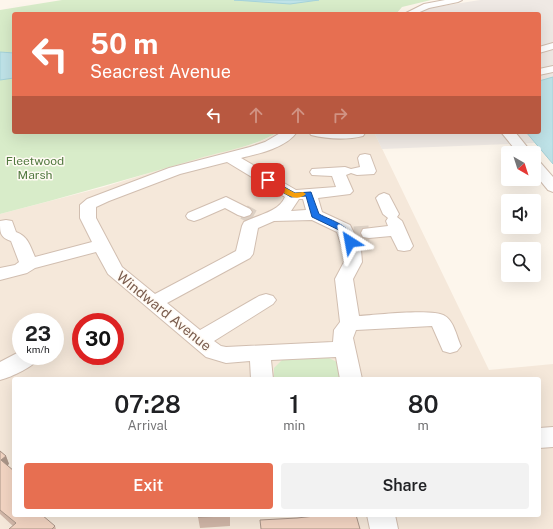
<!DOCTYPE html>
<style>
:root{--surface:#fff;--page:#f2f2f2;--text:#202124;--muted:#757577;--accent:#e76f51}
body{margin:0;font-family:"Public Sans",sans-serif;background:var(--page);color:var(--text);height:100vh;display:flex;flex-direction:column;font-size:15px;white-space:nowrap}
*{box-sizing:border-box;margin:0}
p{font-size:13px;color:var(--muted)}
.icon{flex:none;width:22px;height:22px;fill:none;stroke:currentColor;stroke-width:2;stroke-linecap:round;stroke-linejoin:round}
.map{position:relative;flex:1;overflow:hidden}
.sheet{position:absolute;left:12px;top:377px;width:529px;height:140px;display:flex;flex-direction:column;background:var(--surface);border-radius:4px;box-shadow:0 4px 16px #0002}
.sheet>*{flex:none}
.top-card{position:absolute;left:12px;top:12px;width:529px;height:122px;border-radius:4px;box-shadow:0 4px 16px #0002;background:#e76f51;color:#fff;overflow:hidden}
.needle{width:26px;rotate:141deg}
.fabs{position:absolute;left:501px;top:146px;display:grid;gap:8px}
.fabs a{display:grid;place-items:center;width:40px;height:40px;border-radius:4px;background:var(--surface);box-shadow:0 4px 16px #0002;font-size:20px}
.speed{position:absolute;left:12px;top:313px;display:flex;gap:8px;font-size:20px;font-weight:700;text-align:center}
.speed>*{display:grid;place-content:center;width:52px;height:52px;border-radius:50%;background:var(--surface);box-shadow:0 4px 16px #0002;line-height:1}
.speed small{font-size:10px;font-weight:400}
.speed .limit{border:6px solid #d22;background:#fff;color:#111}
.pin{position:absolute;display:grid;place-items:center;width:34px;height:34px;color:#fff;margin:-17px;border-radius:8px;box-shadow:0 2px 6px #0006}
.me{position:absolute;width:44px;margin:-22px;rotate:326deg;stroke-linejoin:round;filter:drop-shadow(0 0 3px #0008)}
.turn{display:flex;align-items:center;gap:14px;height:84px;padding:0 12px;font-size:18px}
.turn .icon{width:52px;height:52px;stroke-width:2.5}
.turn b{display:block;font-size:28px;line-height:34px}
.lanes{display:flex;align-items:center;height:38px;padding:0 12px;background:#0003;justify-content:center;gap:20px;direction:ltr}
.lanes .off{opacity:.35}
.eta{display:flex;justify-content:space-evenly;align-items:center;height:68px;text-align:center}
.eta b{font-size:24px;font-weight:600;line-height:28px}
.primary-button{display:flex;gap:8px;margin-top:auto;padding:8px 12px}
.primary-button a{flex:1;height:46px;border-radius:4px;background:var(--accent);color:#fff;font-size:16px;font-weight:600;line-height:46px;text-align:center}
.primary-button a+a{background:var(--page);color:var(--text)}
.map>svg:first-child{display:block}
.residential{fill:#f5e8da;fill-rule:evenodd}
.industrial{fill:#efe9e4}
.green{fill:#d8ecc9}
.water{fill:#bfe3e8;stroke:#a5d3da}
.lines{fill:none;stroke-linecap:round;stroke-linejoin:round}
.minor-tunnel{stroke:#dcd0c4;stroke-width:15;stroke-dasharray:15 8;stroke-linecap:butt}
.minor-casing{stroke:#d1beb0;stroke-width:2}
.minor{fill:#fff;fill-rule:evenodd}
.wall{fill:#d1b7a8}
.shaded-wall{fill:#aa9588}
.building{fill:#f3d5c3;stroke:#aa9588}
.route{fill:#1a73e8;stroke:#114b97}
.slow{fill:#f59e0b}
.labels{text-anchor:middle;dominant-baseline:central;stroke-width:3;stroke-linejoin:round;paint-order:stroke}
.far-park-label{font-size:12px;fill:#537a41;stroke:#fffaf3}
.street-label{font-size:14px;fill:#7a5c4d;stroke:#fffaf3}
</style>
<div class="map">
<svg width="553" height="529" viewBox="0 0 553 529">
<rect width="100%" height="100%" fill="#fdf6ec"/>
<!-- residential -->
<path class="residential" d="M278,132h96l115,238 64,-6v165h-553v-315l104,-27 94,-29 56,-14 14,-6zM21,322h34v34h-34zM81,322h34v34h-34zM14,379h525v136h-525z"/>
<!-- industrial -->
<path class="industrial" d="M480,0h73v164l-18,-21 -153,6 -8,-17h165v-118h-122l13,-6z"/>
<!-- green -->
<path class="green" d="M62,0h369l-29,7 -6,7h-382v118h264c-24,15 -54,19 -81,27 -65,19 -131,38 -197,55v-204z
M329,358l8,4 6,17h-69v-11l8,-8z"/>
<!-- water -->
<path class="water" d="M234,0h85l-29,4z
M0,52l14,1v25l-14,2z
M553,77v87l-27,-32h13v-51z"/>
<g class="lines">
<!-- minor-tunnel -->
<path class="minor-tunnel" d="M244,212l9,5
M354,234l15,-1"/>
<!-- minor casing -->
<g class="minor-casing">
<path id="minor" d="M445,0h17l-4,2 -29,6 -14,6h-11l20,-10z
M553,43v6l-14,4v-6z
M553,66v6l-14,3v-6z
M282,132h15c-11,16 -39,22 -56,26l55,32 40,-3 -4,-11 -20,-1 -2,-3 2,-3 33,-2 6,2 9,-2 -2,-9 2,-3 5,-1 5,1 6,16 -2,3 -17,1 -6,-2 -5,2 7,16 -3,3 -32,4 4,14 28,13 5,10 6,15 1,12 -9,17 6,37c16,-1 75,-8 86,0 9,5 12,22 16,30l-4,5 -7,2 -7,-2 -11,-25 -76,4 -3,8 9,41h-22l-4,-22 -65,3 2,19h-22l-1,-18 -24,2 -20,-6 -98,-83 -12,-22 -61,16 -8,5 -27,7v-12l15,-3 4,-3 -8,-21c-11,-4 -11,-8 -11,-20l6,-1 6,1 4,11c12,4 14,14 19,25l57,-15 -12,-24v-13l7,-6 82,-31 81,-21 15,-5zM227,162l58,35c-6,15 -28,18 -41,25l-2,4 -6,25 -81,43 -33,-27 -26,-49v-11l13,-6 71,-27zM299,199h4l3,11 -15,1zM312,220l25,12 6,18 1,12 -9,17 5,43 -6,8 -1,12 -107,5 -5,-1 -7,-5 59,-37 3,-4 -3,-4 -7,-2 -7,2 -59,34 -33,-27 83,-45 3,-4 5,-26 16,-7z
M309,132h55l1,1 -2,3c-16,4 -36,3 -52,-1z
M501,132h14l17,21h-14z
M534,160l5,1 14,16v15l-5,-2 -14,-17z
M384,193l5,2 10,19 -2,3 5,4 11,25 -3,4 -6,1 -6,-1 -7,-14 -22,2 -6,-1 -2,-4 2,-4 25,-3 -2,-5 2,-3 -5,-4 -7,-16 3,-3z
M226,197l24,12 2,3 -2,3 -6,2 -6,-2 -13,-7 -25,11 -6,2 -6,-2 -2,-3 2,-3z
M21,351v5h20c-6,10 -29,21 -41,24v-18z
M553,427v20l-14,1v-20z
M367,515h28l3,14h-28z"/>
</g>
<!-- minor -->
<use href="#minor" class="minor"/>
</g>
<!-- wall -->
<path class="wall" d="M0,451l6,5 3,8 -2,1 7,50 41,11 1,3h-47l4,-3 -13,-12z
M230,515v11l-30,2 -2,-11z"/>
<!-- shaded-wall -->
<path class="shaded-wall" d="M6,456l3,8 -5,4 -3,-8z"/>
<!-- building -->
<path class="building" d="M0,451l6,5 -5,4 13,11v44h28l13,11 -3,3h-43l7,-6 -16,-13z
M198,515h31v1l-31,1z
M324,515h32l4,14h-99l-1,-9 37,-2z"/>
<!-- route -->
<path class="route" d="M268,178l27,15 16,-1 8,22c15,8 30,10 35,28l-1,2h-6l-6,-13 -29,-14 -6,-21 -15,1 -26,-15 -1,-2z"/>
<!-- slow -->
<path class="slow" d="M282,186l13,7 8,-1 3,2c-9,8 -19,1 -27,-4l-1,-2z"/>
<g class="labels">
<!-- far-park labels -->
<g class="far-park-label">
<text x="35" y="161">Fleetwood<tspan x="35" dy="14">Marsh</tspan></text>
</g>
<!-- street labels -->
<g class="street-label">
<text transform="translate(164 311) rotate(39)">Windward Avenue</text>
</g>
</g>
</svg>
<div class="fabs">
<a><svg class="needle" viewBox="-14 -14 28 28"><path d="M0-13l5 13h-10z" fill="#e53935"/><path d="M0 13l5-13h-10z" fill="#757577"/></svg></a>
<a><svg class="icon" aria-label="sound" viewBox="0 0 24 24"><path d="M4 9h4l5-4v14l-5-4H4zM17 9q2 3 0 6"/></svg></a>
<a><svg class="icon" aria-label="search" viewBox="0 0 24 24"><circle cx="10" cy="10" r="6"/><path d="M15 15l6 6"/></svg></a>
</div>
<div class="speed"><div>23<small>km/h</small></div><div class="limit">30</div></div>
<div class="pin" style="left:268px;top:180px;background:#d93025"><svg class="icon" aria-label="arrive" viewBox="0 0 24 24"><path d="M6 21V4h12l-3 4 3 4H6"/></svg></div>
<svg class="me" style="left:350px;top:242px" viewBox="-20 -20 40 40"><path d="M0-17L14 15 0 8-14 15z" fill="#1a73e8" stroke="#fff" stroke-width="4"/></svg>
<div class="top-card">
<div class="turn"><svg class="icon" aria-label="left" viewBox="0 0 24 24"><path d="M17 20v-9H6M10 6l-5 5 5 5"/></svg><div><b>50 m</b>Seacrest Avenue</div></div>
<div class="lanes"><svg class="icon" aria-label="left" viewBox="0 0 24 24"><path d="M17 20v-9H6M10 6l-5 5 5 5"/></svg><svg class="icon off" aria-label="ahead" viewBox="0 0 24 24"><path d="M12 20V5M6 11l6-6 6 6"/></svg><svg class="icon off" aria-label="ahead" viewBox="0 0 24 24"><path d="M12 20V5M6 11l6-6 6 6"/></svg><svg class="icon off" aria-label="right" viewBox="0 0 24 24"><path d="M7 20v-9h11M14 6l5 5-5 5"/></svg></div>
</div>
<section class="sheet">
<div class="eta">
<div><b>07:28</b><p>Arrival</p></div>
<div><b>1</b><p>min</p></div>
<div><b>80</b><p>m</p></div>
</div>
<div class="primary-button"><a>Exit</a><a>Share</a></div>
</section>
</div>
